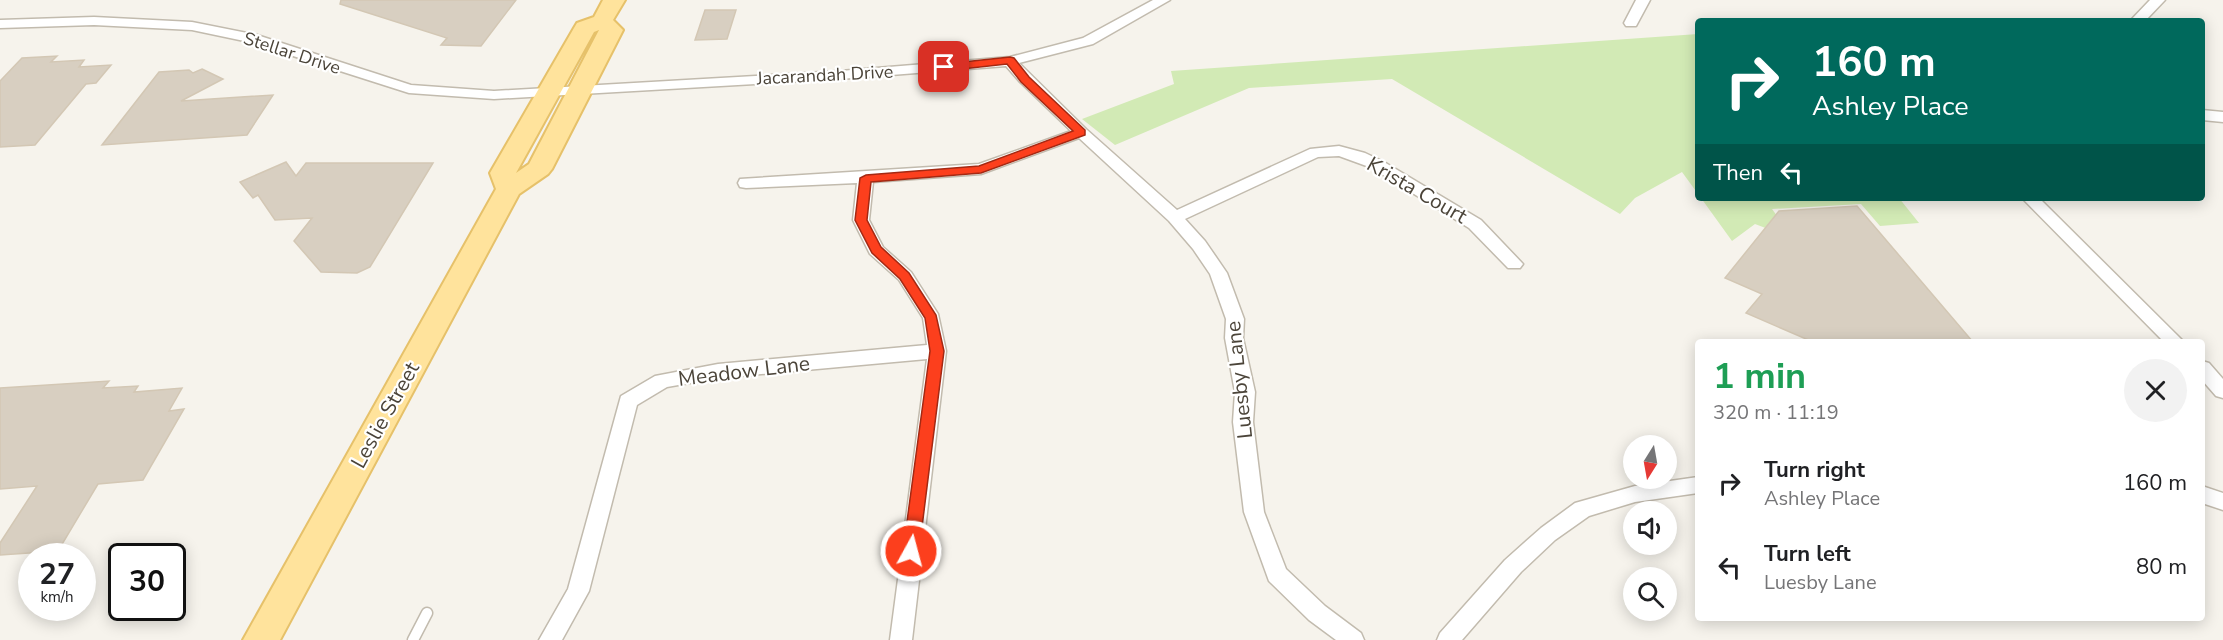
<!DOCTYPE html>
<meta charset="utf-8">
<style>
:root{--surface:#fff;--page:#f2f2f2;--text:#202124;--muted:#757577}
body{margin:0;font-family:"Nunito Sans",sans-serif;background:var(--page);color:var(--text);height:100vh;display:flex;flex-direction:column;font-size:22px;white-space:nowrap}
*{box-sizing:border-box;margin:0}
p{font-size:20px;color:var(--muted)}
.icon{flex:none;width:33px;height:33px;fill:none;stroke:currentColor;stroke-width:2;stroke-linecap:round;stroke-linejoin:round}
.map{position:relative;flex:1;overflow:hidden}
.sheet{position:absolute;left:1695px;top:339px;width:510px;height:282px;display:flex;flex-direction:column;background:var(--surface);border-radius:6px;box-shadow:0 3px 15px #0003}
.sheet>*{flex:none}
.guide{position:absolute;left:1695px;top:18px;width:510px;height:183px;border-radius:6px;box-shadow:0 3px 15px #0003;background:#00695c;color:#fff;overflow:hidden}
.needle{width:39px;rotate:191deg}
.tools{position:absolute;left:1623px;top:435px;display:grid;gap:12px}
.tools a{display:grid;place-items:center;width:54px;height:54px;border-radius:50%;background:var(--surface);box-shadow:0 3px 15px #0003;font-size:30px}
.speed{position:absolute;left:18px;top:543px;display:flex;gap:12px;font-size:30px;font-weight:700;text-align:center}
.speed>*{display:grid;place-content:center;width:78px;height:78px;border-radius:50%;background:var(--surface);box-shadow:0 3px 15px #0003;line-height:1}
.speed small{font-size:15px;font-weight:400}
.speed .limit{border:3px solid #111;border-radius:9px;background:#fff;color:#111}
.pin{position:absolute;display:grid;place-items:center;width:51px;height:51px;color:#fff;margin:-26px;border-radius:12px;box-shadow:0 3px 9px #0006}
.me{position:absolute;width:66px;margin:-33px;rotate:7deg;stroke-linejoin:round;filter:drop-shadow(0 0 4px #0008)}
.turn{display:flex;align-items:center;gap:21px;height:126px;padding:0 18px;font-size:27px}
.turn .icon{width:78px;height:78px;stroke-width:2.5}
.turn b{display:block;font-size:42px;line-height:51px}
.then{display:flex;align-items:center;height:57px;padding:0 18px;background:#0003;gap:12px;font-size:22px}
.round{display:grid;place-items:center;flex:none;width:63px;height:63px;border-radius:32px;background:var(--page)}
.headline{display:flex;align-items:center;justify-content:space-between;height:102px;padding:0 18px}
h1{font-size:36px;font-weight:700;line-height:45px;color:#1e9e55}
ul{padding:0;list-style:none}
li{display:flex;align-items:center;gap:18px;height:84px;padding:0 18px}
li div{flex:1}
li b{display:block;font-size:22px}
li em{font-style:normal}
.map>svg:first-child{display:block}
.green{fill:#d2eab5}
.building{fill:#d8cfc1;stroke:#d3c7b4;stroke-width:1.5}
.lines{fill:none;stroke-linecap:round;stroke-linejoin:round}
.lane-casing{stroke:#c2bbae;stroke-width:13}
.street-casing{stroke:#c2bbae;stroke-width:3}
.primary-casing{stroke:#e6c16a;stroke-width:4}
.lane{stroke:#fff;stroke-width:10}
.street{fill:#fff;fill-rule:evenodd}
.primary{fill:#ffe39c;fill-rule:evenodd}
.route{fill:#fc3f1d;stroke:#a42913;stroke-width:1.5}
.labels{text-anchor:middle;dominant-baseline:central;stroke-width:4.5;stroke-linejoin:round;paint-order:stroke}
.far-street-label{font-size:18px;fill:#4b4439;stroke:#fff}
.street-label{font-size:21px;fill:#4b4439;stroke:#fff}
</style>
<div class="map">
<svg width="2223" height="640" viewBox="0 0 2223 640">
<rect width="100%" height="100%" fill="#f6f3ec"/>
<!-- green -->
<path class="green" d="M1698,34v160l-16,-22 -47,26 -15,16 -228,-135 -143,9 -134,57 -33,-26 92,-35 -3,-13z
M1701,198h198l20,25 -39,3 -19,-22 -89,5 11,15 30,22 -58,-22 -23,17z"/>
<!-- building -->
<path class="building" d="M341,0h175l-35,46 -40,-1 6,-7 -107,-34z
M705,10h31l-9,29 -32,1z
M57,56l-6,6 33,-2 -5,7 32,-2 -15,18 -10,1 -51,61 -35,2v-66l22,-23z
M202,69l21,10 -42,22 92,-6 -26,40 -145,10 57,-73 30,-2 4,3z
M286,162l10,14 10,-13h127l-63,104 -13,6 -36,-1 -27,-31 18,-23 -37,2 -17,-25 -5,3 -13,-16z
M1857,206l116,136h-160l-67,-29 16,-19 -37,-16 54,-67z
M109,381l-6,7 35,-2 -4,6 48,-4 -13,23 15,-2 -41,71 -45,4 -40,67 -58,4v-12l37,-57 -37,3v-101z"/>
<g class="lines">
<!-- lane casing -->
<g class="lane-casing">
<path id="lane" d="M413,640l14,-27"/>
</g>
<!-- street casing -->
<g class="street-casing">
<path id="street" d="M1153,0h17l-77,44 -74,19 67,66 91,81 133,-61 29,-3 26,7 19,9 97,58 42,44 -3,4h-12l-39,-40 -97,-60 -33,-12 -21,1 -133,62 20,22 22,32 17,46 -1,19 12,54 -2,30 11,90 22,57 39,37 36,27 3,7h-28l-27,-20 -40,-39 -25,-69 -11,-90 2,-30 -10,-54 1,-19 -16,-45 -17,-25 -24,-28 -90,-83 -98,36 -108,8 -4,38 14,27 28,25 27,42 8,37 -34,289h-22l37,-281 -209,19 -51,9 -30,18 -48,186 -27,49h-23l29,-51 53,-193 34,-20 63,-12 209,-19 -4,-27 -24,-38 -29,-26 -17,-34 4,-37 -111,5 -6,-1 -2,-4 2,-4 239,-15 92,-33 -51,-49 -14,-16 -166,13 -346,20 -85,-6 -160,-51 -57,-12 -98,-5 -94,3v-8l94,-3 98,5 65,13 154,50 83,6 346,-20 170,-14 73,-19z
M1636,0h14l-14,26h-10l-2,-3z
M2150,0h15l-20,21h-15z
M2202,110l21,2v10l-21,-2z
M2022,198h17l145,144h-20z
M2202,361l7,2 14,16v19l-7,-2 -14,-16z
M1698,477v16l-63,9 -46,14 -34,24 -34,32 -59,68h-25l3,-7 65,-73 36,-32 34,-25 60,-17z
M2202,486l21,7v17l-21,-7z"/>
</g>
<!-- primary casing -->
<g class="primary-casing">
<path id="primary" d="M603,0h22l-12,20 10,10 -71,139 -4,5 -29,20 -239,446h-37l253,-451 -6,-16 84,-145 3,-5 17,-6zM599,30l-70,134 -13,9 78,-141z"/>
</g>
<!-- lane -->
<use href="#lane" class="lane"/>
<!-- street -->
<use href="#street" class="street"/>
<!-- primary -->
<use href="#primary" class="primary"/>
</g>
<!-- route -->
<path class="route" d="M1010,57l4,1 15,19 56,53v5l-104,38 -110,9 -4,38 14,27 28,26 27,42 8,36 -25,200 -2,5 -6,2 -5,-2 -3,-5 27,-200 -5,-33 -25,-39 -28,-26 -17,-33 5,-42 6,-3 113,-9 94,-35 -52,-49 -14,-18 -63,7 -6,-4 6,-3z"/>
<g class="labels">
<!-- far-street labels -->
<g class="far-street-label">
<text transform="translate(292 53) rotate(18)">Stellar Drive</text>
<text transform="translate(825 75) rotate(-3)">Jacarandah Drive</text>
</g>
<!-- street labels -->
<g class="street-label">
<text transform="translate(1417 190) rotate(30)">Krista Court</text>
<text transform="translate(744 371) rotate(-7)">Meadow Lane</text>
<text transform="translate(1239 380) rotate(-96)">Luesby Lane</text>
<text transform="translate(385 415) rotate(-61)">Leslie Street</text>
</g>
</g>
</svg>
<div class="tools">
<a><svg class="needle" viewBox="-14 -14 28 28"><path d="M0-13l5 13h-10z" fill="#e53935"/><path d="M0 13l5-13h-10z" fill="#757577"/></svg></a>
<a><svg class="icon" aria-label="sound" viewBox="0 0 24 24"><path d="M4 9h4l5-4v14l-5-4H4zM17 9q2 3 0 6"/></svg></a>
<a><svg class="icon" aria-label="search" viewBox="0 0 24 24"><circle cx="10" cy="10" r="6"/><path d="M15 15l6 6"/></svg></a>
</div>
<div class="speed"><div>27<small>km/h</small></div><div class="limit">30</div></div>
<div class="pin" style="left:944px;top:67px;background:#d93025"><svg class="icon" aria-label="arrive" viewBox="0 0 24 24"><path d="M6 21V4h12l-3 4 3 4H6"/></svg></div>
<svg class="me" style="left:911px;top:551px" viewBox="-20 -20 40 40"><circle r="17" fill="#fc3f1d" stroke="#fff" stroke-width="3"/><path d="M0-11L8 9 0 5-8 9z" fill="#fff"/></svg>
<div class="guide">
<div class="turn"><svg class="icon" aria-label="right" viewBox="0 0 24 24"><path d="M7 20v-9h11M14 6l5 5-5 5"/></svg><div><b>160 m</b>Ashley Place</div></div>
<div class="then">Then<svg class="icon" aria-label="left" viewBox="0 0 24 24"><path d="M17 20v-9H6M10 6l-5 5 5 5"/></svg></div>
</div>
<section class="sheet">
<div class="headline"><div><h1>1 min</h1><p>320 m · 11:19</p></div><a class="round"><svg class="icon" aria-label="close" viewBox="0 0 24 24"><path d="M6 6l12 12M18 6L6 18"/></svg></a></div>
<ul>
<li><svg class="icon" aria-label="right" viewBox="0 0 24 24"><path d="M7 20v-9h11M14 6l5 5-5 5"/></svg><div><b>Turn right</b><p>Ashley Place</p></div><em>160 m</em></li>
<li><svg class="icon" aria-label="left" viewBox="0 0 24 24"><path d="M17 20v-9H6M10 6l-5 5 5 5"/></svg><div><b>Turn left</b><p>Luesby Lane</p></div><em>80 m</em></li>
</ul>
</section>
</div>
